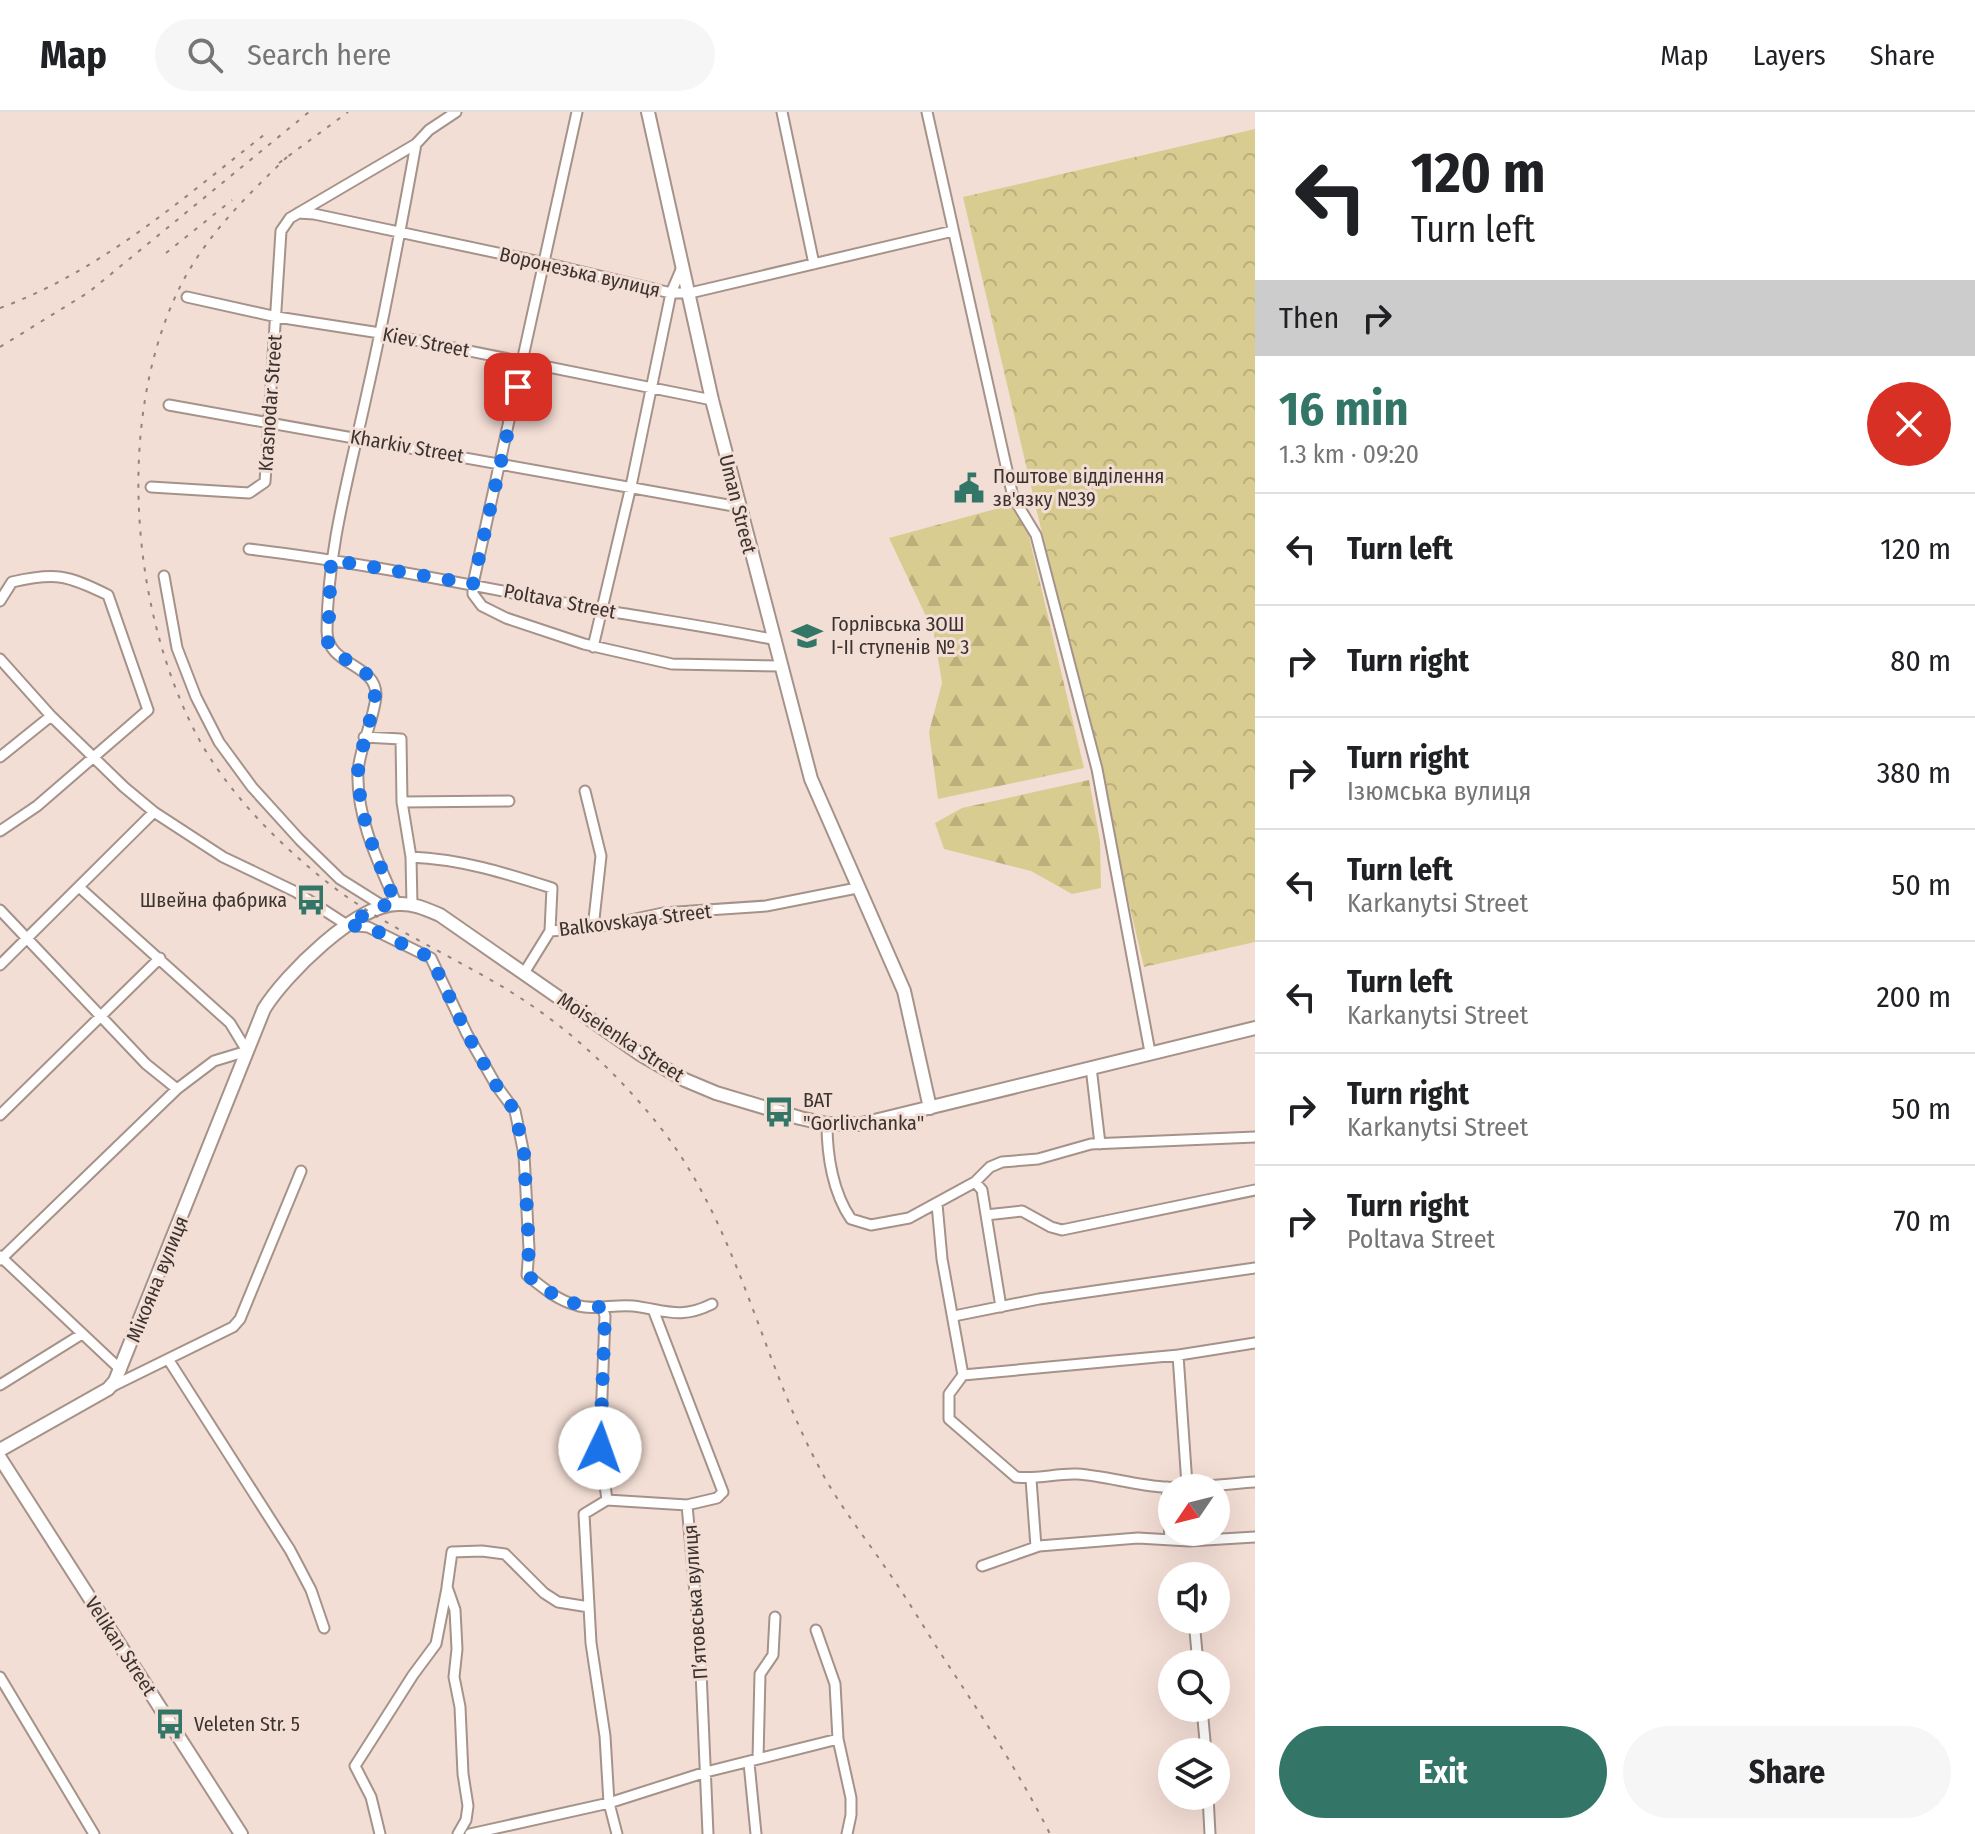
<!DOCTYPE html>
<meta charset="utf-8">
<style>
:root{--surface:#fff;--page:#f6f6f6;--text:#202124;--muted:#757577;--line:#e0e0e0;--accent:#337667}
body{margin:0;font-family:"Fira Sans Condensed",sans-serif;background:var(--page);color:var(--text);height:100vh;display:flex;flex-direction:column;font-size:30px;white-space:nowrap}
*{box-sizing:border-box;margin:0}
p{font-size:26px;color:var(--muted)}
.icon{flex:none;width:44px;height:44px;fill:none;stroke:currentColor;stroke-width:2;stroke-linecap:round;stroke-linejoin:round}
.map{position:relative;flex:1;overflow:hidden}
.drawer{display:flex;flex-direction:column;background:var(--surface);width:720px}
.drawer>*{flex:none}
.top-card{background:#fff;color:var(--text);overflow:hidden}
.needle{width:52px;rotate:235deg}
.buttons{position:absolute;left:1158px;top:1362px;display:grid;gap:16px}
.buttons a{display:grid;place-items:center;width:72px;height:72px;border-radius:50%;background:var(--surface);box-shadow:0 8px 32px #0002;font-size:40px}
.pin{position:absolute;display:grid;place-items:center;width:68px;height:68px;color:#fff;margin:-34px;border-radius:16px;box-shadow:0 4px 12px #0006}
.me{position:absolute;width:88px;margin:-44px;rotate:3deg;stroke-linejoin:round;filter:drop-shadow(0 0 6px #0008)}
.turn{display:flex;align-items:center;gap:28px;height:168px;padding:0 24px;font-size:36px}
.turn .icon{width:104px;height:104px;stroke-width:2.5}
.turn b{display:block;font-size:56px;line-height:68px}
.then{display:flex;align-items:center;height:76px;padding:0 24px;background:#0003;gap:16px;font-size:30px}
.round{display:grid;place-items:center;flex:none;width:84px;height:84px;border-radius:42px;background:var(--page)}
.overview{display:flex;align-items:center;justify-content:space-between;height:136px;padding:0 24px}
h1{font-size:48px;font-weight:700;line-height:60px;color:var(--accent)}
.cta{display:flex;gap:16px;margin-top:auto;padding:16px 24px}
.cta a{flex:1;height:92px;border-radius:48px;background:var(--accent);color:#fff;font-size:32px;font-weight:700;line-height:92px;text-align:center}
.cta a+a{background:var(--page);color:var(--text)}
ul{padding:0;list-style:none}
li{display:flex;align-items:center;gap:24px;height:112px;padding:0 24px;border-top:2px solid var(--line)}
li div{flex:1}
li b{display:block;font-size:30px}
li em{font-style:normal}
header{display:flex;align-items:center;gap:48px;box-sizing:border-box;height:112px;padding:0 40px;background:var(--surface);border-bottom:2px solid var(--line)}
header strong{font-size:38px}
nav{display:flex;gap:44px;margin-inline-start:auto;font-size:28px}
.search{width:560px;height:72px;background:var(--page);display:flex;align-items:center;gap:20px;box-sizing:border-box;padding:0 28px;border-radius:44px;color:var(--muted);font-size:30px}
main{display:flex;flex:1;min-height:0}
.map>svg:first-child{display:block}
.forest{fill:url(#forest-firs)}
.park{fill:url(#park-crowns)}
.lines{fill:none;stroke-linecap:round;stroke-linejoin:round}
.street-casing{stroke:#a59289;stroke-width:13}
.secondary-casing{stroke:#a59289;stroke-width:16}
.street{stroke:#fff;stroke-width:9}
.secondary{stroke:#fff;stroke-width:12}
.rail{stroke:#93847e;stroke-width:2;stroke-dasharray:4 8;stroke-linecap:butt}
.route{stroke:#1a73e8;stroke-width:14;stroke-dasharray:0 25.2}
.labels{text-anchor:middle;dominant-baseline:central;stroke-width:6;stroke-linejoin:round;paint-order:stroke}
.street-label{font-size:20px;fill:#3b332f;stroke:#f3ded5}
.poi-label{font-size:20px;fill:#3b332f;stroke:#f3ded5;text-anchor:start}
</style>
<header>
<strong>Map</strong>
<div class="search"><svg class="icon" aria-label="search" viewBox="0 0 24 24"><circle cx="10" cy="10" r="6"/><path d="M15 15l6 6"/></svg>Search here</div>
<nav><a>Map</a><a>Layers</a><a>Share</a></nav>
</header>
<main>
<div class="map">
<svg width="1255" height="1722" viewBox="0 0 1255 1722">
<defs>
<pattern id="forest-firs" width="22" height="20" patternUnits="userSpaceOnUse" patternTransform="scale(2)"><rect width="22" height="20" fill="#d9cc90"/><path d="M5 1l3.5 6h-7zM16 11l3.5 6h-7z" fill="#bbb07c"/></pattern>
<pattern id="park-crowns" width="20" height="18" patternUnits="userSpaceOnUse" patternTransform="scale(2)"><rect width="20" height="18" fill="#d9cc90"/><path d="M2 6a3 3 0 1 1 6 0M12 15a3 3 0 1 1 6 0" fill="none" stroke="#bbb07c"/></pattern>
</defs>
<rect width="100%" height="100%" fill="#f3ded5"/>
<!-- forest -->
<path class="forest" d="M1010,393l17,23 57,240 -146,31 -9,-67 13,-49 -8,-50 -45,-95z
M1089,668l11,61 1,47 -29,6 -41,-23 -87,-22 -9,-26 27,-15z"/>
<!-- park -->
<path class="park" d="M1255,17v813l-111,25 -181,-770z"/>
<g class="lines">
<!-- street casing -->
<g class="street-casing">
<path id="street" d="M577,0l-104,472v10l9,12 24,12 78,26 88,20 110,2
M782,0l32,152
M927,0l86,385 23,38 61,234 53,283
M298,101l16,1 231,49 126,30h19l263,-62
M187,185l90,20 103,16 332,67
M169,293l570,102
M151,375l98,6 16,-11 16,-251 9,-13 126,-74 13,-14 27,-18
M249,437c119,14 235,39 353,61 58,10 116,18 174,30
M164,464l13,72 19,49 23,45 33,45 48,53 40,39 43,27
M0,489l12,-19c44,-10 55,-7 96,13l40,115 -111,96 -37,25
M593,535l38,-161 40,-193 12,-28
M0,547l51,57 73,71 30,25 69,45 73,35 51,33 21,2 63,31 36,76 29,51 19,26 9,43 5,95 -2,26c15,12 30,25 49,30 17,6 38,-1 57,1 32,4 47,14 79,-2
M364,625l37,2 1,63 9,55 1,48
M0,645l51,-41
M585,679l16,65 -8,72
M402,690l107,-1
M411,745c50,2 94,16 141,31l-2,43 43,-3 70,-15 103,-7 91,-18
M396,791c-18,-41 -40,-86 -38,-132 2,-25 18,-57 18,-77 -1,-31 -49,-28 -49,-63 0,-81 23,-159 40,-238 19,-83 34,-166 49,-249
M0,798l146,154 31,25
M0,853l154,-153
M524,861l26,-42
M1091,955l9,77
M0,1003l160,-157
M827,1012c0,32 6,69 24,95l20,6 38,-7 66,-36 15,-15 12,-5 36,-3 53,-15 164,-7
M975,1070l7,8 19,117
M937,1092l5,55 21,116
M986,1103l36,-4 29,16 11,3 193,-40
M0,1144l121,114
M0,1148l177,-171 37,-28 33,-10 -17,-28 -151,-136
M602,1195l3,9 -5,132 7,52
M954,1204l85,-17 216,-31
M1178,1243l9,130
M168,1247l122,191 21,40 13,38
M963,1263l-14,19v25l67,58c21,3 40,-4 61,-3 29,2 57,11 86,13 29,2 62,-3 92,-5
M963,1263l216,-20 76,-12
M0,1273l82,-51
M111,1275l122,-60 7,-8 61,-148
M1031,1367l5,68
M1167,1375l3,53
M687,1393l13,143 8,186
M982,1454l57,-20 99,-8 51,3 66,-4
M1194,1508l4,44
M816,1518l19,54 3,55 13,59v17l-4,19
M0,1565l94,157
M1202,1596l4,44
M758,1647l2,-85 13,-19 2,-38
M749,1651l7,71
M1208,1684l2,38
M380,1722l-9,-37 -16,-31 58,-91 23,-31 11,-56
M458,1722l8,-14 2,-14 -5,-32 -3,-67 -6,-30 3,-28 -2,-39 -8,-23 5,-35 30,-1 23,3 39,39 14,9 31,5
M470,1722l139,-31 97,-31 132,-33
M617,1722l-8,-31 -4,-67 -14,-93 -7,-129 23,-14 80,5 30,-7 6,-6 -69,-180"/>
</g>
<!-- secondary casing -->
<g class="secondary-casing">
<path id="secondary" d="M648,0l64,288 99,379 93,212 26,117
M0,1338l108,-61 7,-8 149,-372c21,-34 92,-105 134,-105 15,-1 28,5 42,11l200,139 45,26 31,13 84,25 27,6h35l393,-96
M0,1346l241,376"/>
</g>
<!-- street -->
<use href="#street" class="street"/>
<!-- secondary -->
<use href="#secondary" class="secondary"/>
<!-- rail -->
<path class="rail" d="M287,45c-42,41 -84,81 -110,136 -62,132 -46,323 24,450 28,49 72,95 116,131 58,49 129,78 194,118 55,34 105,80 145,130 82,101 103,233 163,345 19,37 45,69 68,103 20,28 37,58 56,87 38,58 76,115 107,177
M279,51l69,-51
M166,141l66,-53
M0,196c102,-37 184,-111 269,-177
M0,235l89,-55 220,-180"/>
</g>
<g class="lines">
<!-- route -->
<path class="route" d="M518,275l-45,197 -142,-24 -3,84c12,17 37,22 46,40 6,16 -16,68 -16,90 2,47 20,88 38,129l-18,4 -31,18 21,2 63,31 36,76 29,51 19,26 9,43 5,95 -2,26c26,21 41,31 75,32l3,9 -5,132"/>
</g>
<!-- icons -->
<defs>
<g id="civic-bare" transform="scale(2.4)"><path d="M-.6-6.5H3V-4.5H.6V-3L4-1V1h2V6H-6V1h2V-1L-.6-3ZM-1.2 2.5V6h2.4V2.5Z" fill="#337667" stroke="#f3ded5" stroke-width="2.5" paint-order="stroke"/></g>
<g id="school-bare" transform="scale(2.4)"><path d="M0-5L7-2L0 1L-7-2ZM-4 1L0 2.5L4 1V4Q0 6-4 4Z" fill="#337667" stroke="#f3ded5" stroke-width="2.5" paint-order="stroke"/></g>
<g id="bus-bare" transform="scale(2.4)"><path d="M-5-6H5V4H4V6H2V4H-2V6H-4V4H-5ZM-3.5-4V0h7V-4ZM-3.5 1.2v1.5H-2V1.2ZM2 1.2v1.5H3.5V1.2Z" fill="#337667" stroke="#f3ded5" stroke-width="2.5" paint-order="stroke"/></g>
</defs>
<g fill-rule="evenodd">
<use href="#civic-bare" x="969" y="376"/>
<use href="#school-bare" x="807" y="524"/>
<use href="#bus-bare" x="311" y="788"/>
<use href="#bus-bare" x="779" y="1000"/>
<use href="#bus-bare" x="170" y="1612"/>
</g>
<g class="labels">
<!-- street labels -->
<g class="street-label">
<text transform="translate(580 160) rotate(13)">Воронезька вулиця</text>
<text transform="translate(426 230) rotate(11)">Kiev Street</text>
<text transform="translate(270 291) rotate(-86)">Krasnodar Street</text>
<text transform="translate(407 334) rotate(10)">Kharkiv Street</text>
<text transform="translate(738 392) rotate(76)">Uman Street</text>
<text transform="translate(560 489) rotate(11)">Poltava Street</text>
<text transform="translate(635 808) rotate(-7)">Balkovskaya Street</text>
<text transform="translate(621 925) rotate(33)">Moiseienka Street</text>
<text transform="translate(157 1167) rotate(-68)">Мікояна вулиця</text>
<text transform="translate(695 1490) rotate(-94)">П’ятовська вулиця</text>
<text transform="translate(121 1534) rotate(57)">Velikan Street</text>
</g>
<!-- poi labels -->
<g class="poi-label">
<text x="993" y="364">Поштове відділення<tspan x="993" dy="23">зв'язку №39</tspan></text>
<text x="831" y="512">Горлівська ЗОШ<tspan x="831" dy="23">І-ІІ ступенів № 3</tspan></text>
<text x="287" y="788" text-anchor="end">Швейна фабрика</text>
<text x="803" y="988">BAT<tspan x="803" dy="23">"Gorlivchanka"</tspan></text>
<text x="194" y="1612">Veleten Str. 5</text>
</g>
</g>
</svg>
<div class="buttons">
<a><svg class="needle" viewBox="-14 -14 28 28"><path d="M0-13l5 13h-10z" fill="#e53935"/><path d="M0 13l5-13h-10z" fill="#757577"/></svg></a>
<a><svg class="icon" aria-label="sound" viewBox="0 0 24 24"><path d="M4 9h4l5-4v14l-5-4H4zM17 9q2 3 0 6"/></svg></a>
<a><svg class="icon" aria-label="search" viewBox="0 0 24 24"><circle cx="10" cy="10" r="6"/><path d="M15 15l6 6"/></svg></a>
<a><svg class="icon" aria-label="layers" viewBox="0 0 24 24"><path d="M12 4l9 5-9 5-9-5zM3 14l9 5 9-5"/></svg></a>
</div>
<div class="pin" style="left:518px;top:275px;background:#d93025"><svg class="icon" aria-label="arrive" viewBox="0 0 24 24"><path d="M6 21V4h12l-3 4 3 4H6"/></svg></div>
<svg class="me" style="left:600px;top:1336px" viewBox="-20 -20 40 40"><circle r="19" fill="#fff"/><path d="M0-13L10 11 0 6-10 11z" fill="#1a73e8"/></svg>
</div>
<section class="drawer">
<div class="top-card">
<div class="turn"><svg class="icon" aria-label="left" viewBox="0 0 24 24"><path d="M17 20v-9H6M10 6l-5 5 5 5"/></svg><div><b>120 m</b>Turn left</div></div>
<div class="then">Then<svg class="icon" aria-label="right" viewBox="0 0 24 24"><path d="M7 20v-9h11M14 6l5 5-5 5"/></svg></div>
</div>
<div class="overview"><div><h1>16 min</h1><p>1.3 km · 09:20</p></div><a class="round" style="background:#d93025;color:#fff"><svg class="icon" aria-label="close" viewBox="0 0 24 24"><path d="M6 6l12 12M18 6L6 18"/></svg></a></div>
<ul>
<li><svg class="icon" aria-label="left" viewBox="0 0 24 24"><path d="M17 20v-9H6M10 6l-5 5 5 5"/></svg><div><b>Turn left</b></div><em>120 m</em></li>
<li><svg class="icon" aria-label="right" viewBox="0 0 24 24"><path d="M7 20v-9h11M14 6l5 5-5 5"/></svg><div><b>Turn right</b></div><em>80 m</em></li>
<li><svg class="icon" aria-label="right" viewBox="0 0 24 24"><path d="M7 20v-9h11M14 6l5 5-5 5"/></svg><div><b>Turn right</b><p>Ізюмська вулиця</p></div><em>380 m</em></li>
<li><svg class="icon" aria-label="left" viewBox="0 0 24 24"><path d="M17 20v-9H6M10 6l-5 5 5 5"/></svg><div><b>Turn left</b><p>Karkanytsi Street</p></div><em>50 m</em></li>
<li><svg class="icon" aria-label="left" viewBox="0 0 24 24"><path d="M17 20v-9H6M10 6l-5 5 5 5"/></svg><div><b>Turn left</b><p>Karkanytsi Street</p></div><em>200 m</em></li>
<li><svg class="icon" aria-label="right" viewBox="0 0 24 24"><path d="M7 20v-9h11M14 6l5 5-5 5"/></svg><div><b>Turn right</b><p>Karkanytsi Street</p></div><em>50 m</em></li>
<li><svg class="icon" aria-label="right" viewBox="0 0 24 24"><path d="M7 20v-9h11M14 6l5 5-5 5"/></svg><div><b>Turn right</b><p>Poltava Street</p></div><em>70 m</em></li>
</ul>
<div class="cta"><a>Exit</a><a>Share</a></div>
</section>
</main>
